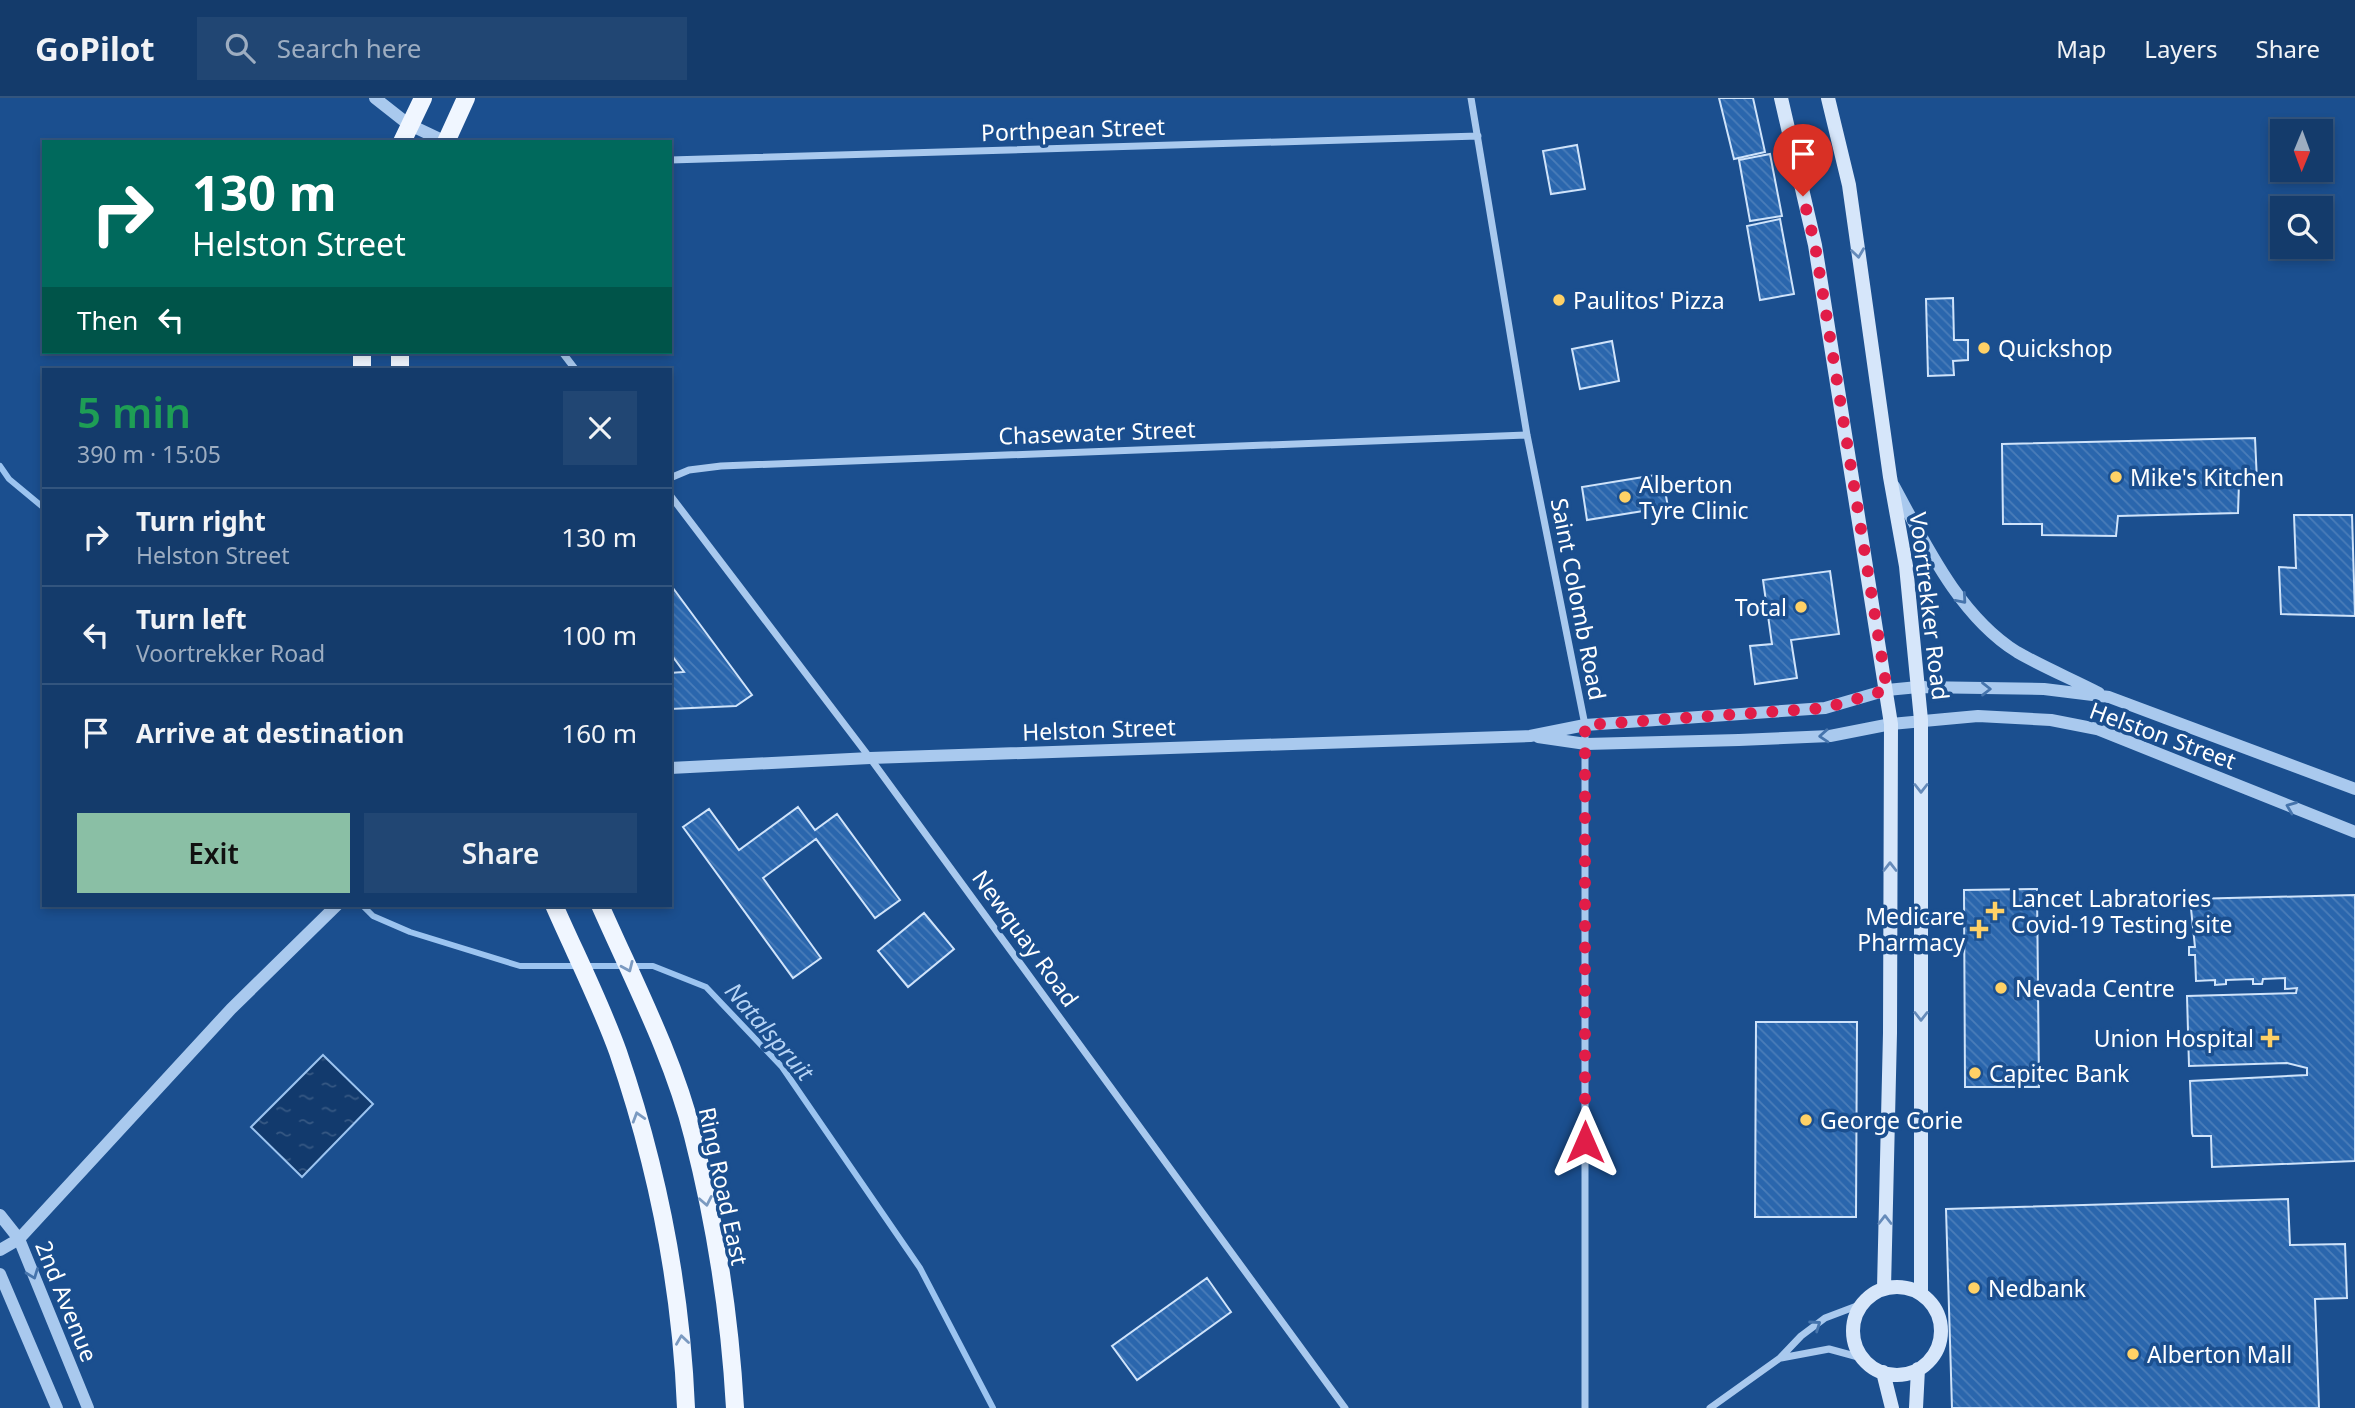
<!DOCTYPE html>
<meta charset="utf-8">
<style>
:root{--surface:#143b6b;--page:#214673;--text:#f1f3f6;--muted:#9dadc1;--line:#33557e;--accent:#8abfa5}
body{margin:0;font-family:"Noto Sans",sans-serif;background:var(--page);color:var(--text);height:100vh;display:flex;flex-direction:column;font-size:26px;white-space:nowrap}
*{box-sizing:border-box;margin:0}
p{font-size:23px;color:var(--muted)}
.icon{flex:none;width:38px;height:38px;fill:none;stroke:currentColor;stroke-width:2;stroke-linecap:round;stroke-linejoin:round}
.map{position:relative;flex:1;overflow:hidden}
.drawer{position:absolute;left:42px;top:270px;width:630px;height:539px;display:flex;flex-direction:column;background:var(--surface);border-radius:0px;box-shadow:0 4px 10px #0003,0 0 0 2px var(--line)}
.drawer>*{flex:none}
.guide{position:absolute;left:42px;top:42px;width:630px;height:214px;border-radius:0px;box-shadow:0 4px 10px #0003,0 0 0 2px var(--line);background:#00695c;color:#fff;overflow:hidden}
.needle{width:46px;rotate:181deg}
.tools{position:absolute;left:2270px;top:21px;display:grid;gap:14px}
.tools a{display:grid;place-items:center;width:63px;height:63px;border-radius:0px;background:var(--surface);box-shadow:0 4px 10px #0003,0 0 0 2px var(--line);font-size:35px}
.pin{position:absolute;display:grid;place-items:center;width:60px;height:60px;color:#fff;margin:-72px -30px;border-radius:50% 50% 50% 0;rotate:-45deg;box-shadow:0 0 7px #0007}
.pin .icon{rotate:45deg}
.me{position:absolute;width:77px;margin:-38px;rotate:0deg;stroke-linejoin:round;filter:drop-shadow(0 0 5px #0008)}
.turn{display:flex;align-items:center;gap:24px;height:147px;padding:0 35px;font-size:32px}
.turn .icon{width:91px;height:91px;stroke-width:2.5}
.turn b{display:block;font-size:49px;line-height:60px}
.then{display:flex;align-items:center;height:66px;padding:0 35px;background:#0003;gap:14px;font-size:26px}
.round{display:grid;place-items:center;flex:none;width:74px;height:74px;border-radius:0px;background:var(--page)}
.head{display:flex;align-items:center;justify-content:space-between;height:119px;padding:0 35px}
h1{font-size:42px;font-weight:600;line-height:52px;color:#1e9e55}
.action{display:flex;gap:14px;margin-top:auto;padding:14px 35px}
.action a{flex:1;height:80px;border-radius:0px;background:var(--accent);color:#111;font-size:28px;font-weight:600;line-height:80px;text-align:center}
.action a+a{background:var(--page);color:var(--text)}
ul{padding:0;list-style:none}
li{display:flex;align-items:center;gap:21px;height:98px;padding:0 35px;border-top:2px solid var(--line)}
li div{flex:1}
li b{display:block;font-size:26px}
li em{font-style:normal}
header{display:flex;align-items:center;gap:42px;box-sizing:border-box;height:98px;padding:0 35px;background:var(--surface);border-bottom:2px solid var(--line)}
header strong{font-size:33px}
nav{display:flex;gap:38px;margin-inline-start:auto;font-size:24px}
.search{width:490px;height:63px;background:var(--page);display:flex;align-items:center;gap:18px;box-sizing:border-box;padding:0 24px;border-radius:0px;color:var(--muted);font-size:26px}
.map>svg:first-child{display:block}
.water{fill:url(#water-ripples);stroke:#9cc4f0;stroke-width:2}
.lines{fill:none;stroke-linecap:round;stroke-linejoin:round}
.stream{stroke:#9cc4f0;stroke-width:6}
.building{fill:url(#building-back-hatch);stroke:#cfe3fa;stroke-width:2}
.minor{stroke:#a9c9ee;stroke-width:7}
.tertiary{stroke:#a9c9ee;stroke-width:12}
.secondary{stroke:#d6e6fa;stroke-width:14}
.primary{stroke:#f0f6ff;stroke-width:18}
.oneway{stroke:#668bba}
.oneway2{stroke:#4674ac}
.oneway3{stroke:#7b9ac1}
.route{stroke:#e11d48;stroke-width:12;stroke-dasharray:0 21.6}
.poi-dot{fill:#ffd166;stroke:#1b4f8f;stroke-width:2.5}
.labels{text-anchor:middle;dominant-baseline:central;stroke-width:7;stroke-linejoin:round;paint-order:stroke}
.street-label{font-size:23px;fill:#fff;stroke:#1b4f8f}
.poi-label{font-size:23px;fill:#fff;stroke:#1b4f8f;text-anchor:start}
.water-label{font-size:24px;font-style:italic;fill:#b5d3f5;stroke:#1b4f8f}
</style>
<header>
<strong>GoPilot</strong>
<div class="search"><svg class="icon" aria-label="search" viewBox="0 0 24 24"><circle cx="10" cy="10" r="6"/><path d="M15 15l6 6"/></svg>Search here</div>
<nav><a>Map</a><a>Layers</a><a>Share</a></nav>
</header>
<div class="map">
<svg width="2355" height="1310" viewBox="0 0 2355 1310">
<defs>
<pattern id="water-ripples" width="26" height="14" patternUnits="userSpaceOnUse" patternTransform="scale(1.75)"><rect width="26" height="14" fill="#123a6d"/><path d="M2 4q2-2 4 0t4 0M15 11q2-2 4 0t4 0" fill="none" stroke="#365883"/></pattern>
<pattern id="building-back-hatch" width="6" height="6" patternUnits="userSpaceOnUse" patternTransform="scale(1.75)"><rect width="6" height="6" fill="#2a66ad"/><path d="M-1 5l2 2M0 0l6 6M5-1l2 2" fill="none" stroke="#4a7db9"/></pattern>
</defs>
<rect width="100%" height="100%" fill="#1b4f8f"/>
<!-- water -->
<path class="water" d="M323,957l50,49 -71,73 -51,-50z"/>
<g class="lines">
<!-- stream -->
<path class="stream" d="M0,368l9,13 35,29
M362,807l11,11 37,16 110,34h133l53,21 76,80 138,201 73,140"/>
</g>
<!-- building -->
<path class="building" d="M1719,0h34l12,54 -31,7z
M1577,47l8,44 -34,5 -8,-43z
M1770,56l12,62 -32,5 -11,-61z
M1780,121l14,75 -34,6 -13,-74z
M1953,200l1,42h14v20l-15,1 1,14 -26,1 -2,-77z
M1612,243l7,40 -39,8 -8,-40z
M2255,340l2,43 -18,2 -1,30 -120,3 -2,20 -74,-1v-11h-39l-1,-80z
M1662,376l6,33 -81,13 -5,-33z
M2294,417h58l3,101 -74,-2 -2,-47 17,1z
M1830,473l9,63 -48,6 6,38 -42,6 -5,-38 22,-2 -9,-64z
M670,486l82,111 -16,11 -66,3v-36l14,-1 -14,-19z
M798,709l17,23 22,-16 63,86 -25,18 -59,-79 -53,39 58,80 -28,20 -110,-151 26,-18 30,41z
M2037,791l2,198h-74l-1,-197z
M2355,797v266l-143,6 -1,-31h-18l-1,-3 -2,-52 117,-6v-7l-20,-5 -98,3 -2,-70 109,-3 1,-5 -12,1v-11l-22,1 -1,5h-9v-5l-27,1v4l-11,1v-5l-19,1 -1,-26h-6v-8h6l-5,-48z
M924,815l30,36 -46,38 -30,-36z
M1756,924h101l-1,195h-101z
M2288,1101l2,46 55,-1 2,54 -32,1 4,109h-367l-6,-199z
M1207,1180l24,34 -94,68 -25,-34z"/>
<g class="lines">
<!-- minor -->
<path class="minor" d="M1471,0l56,337 58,290v683
M670,62l808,-24
M562,254l13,17
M670,380l19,-8 32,-4 806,-31
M670,397l200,263 475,650
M1781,1260l48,-9 33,9
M1710,1310l70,-50 21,-22 24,-18 37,-14"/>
<!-- tertiary -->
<path class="tertiary" d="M375,0l33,26 38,18
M1894,388c31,57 65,130 123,166 26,15 55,27 82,41
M1538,639l48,7 153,-4 91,-4 61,-12 87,-8 73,4 46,9 258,103
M670,670l200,-10 660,-22 55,-11 240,-17 62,-18 31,-3 126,2 65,8 246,92
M0,1117l19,24 69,169
M0,1152l19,-11 212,-230 106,-104
M0,1176l57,134"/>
<!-- secondary -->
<path class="secondary" d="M1781,0l34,147 76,479 -1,309 -6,255
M1828,0l21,87 41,292 16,89 15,154v573
M1853 1233a44 44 0 1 1 88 0a44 44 0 1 1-88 0Z
M1883,1274l9,36
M1916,1310l2,-39"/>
<!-- primary -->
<path class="primary" d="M402,44l21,-44
M446,44l20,-44
M362,254v17
M400,254v17
M554,807c21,48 46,97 64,147 39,114 63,235 68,356
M600,807c33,75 73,151 93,231 22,86 37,183 42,272"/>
</g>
<!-- one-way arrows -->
<defs><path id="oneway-chevron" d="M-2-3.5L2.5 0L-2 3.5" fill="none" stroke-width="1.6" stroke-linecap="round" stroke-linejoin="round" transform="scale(1.75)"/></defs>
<g class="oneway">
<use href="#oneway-chevron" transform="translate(1858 155) rotate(82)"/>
<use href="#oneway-chevron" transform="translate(1921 690) rotate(90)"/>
<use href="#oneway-chevron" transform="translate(1890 769) rotate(-90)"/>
<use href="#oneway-chevron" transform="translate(1921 918) rotate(90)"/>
<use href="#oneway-chevron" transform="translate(1885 1122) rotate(-90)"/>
</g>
<g class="oneway2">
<use href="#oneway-chevron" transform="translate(1962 501) rotate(49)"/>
<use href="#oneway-chevron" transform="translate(1986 591)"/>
<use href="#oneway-chevron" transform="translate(1824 638) rotate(176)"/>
<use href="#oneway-chevron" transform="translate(2291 709) rotate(-158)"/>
<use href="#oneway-chevron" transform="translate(33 1176) rotate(69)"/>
<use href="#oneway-chevron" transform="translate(1816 1227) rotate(-35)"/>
</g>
<g class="oneway3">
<use href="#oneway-chevron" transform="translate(628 869) rotate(66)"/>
<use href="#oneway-chevron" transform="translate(638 1019) rotate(-107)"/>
<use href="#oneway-chevron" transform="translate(706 1103) rotate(79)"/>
<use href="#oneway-chevron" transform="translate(682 1242) rotate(-98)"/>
</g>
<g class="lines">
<!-- route -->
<path class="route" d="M1585,1044v-417l240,-17 62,-18 -72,-445 -12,-49"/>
</g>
<!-- markers -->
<g class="poi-dot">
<circle cx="1559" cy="202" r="7"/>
<circle cx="1984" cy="250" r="7"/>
<circle cx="2116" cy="379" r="7"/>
<circle cx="1625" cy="399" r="7"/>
<circle cx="1801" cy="509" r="7"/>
<path d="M1991.5 802.5h7v7h7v7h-7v7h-7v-7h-7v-7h7z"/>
<path d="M1975.5 820.5h7v7h7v7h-7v7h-7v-7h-7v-7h7z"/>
<circle cx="2001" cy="890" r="7"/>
<path d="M2266.5 929.5h7v7h7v7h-7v7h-7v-7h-7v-7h7z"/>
<circle cx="1975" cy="975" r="7"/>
<circle cx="1806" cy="1022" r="7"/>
<circle cx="1974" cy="1190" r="7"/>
<circle cx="2133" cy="1256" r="7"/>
</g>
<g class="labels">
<!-- street labels -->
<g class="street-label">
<text transform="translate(1073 31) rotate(-2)">Porthpean Street</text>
<text transform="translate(1097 334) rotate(-2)">Chasewater Street</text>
<text transform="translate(1579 501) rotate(79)">Saint Colomb Road</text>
<text transform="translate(1930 508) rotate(83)">Voortrekker Road</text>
<text transform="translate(1099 631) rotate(-2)">Helston Street</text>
<text transform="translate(2163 637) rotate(20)">Helston Street</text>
<text transform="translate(1026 840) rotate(54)">Newquay Road</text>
<text transform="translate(724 1088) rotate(78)">Ring Road East</text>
<text transform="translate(67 1203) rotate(68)">2nd Avenue</text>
</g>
<!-- poi labels -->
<g class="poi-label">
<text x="1573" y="202">Paulitos' Pizza</text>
<text x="1998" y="250">Quickshop</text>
<text x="2130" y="379">Mike's Kitchen</text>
<text x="1639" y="386">Alberton<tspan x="1639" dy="26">Tyre Clinic</tspan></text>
<text x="1787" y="509" text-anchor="end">Total</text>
<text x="2011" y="800">Lancet Labratories<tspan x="2011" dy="26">Covid-19 Testing site</tspan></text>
<text x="1965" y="818" text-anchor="end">Medicare<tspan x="1965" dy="26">Pharmacy</tspan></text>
<text x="2015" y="890">Nevada Centre</text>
<text x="2254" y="940" text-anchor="end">Union Hospital</text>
<text x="1989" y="975">Capitec Bank</text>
<text x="1820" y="1022">George Corie</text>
<text x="1988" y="1190">Nedbank</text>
<text x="2147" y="1256">Alberton Mall</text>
</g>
<!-- water labels -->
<g class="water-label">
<text transform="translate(770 933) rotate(49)">Natalspruit</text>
</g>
</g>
</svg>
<div class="tools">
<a><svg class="needle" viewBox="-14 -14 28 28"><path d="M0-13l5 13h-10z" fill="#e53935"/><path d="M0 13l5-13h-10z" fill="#9dadc1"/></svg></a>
<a><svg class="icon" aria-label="search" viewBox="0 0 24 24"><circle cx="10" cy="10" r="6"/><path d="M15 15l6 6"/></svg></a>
</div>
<div class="pin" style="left:1803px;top:98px;background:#d93025"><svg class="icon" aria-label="arrive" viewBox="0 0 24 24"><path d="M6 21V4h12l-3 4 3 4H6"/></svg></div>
<svg class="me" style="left:1585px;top:1044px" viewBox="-20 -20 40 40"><path d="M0-17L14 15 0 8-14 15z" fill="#e11d48" stroke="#fff" stroke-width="4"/></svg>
<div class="guide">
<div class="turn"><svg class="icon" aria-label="right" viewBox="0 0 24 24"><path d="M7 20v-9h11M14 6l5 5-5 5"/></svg><div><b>130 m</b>Helston Street</div></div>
<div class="then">Then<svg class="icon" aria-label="left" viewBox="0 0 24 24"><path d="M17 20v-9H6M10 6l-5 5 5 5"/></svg></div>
</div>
<section class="drawer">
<div class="head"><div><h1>5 min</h1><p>390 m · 15:05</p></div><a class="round"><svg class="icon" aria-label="close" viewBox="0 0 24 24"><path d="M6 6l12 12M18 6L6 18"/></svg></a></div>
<ul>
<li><svg class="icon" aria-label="right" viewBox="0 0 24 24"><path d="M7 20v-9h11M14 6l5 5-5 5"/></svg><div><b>Turn right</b><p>Helston Street</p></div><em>130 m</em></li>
<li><svg class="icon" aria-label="left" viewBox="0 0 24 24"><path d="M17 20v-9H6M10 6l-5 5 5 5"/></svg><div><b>Turn left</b><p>Voortrekker Road</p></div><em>100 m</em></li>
<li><svg class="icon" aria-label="arrive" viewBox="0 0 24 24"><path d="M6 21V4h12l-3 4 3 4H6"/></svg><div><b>Arrive at destination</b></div><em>160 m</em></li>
</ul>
<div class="action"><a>Exit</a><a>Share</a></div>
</section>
</div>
